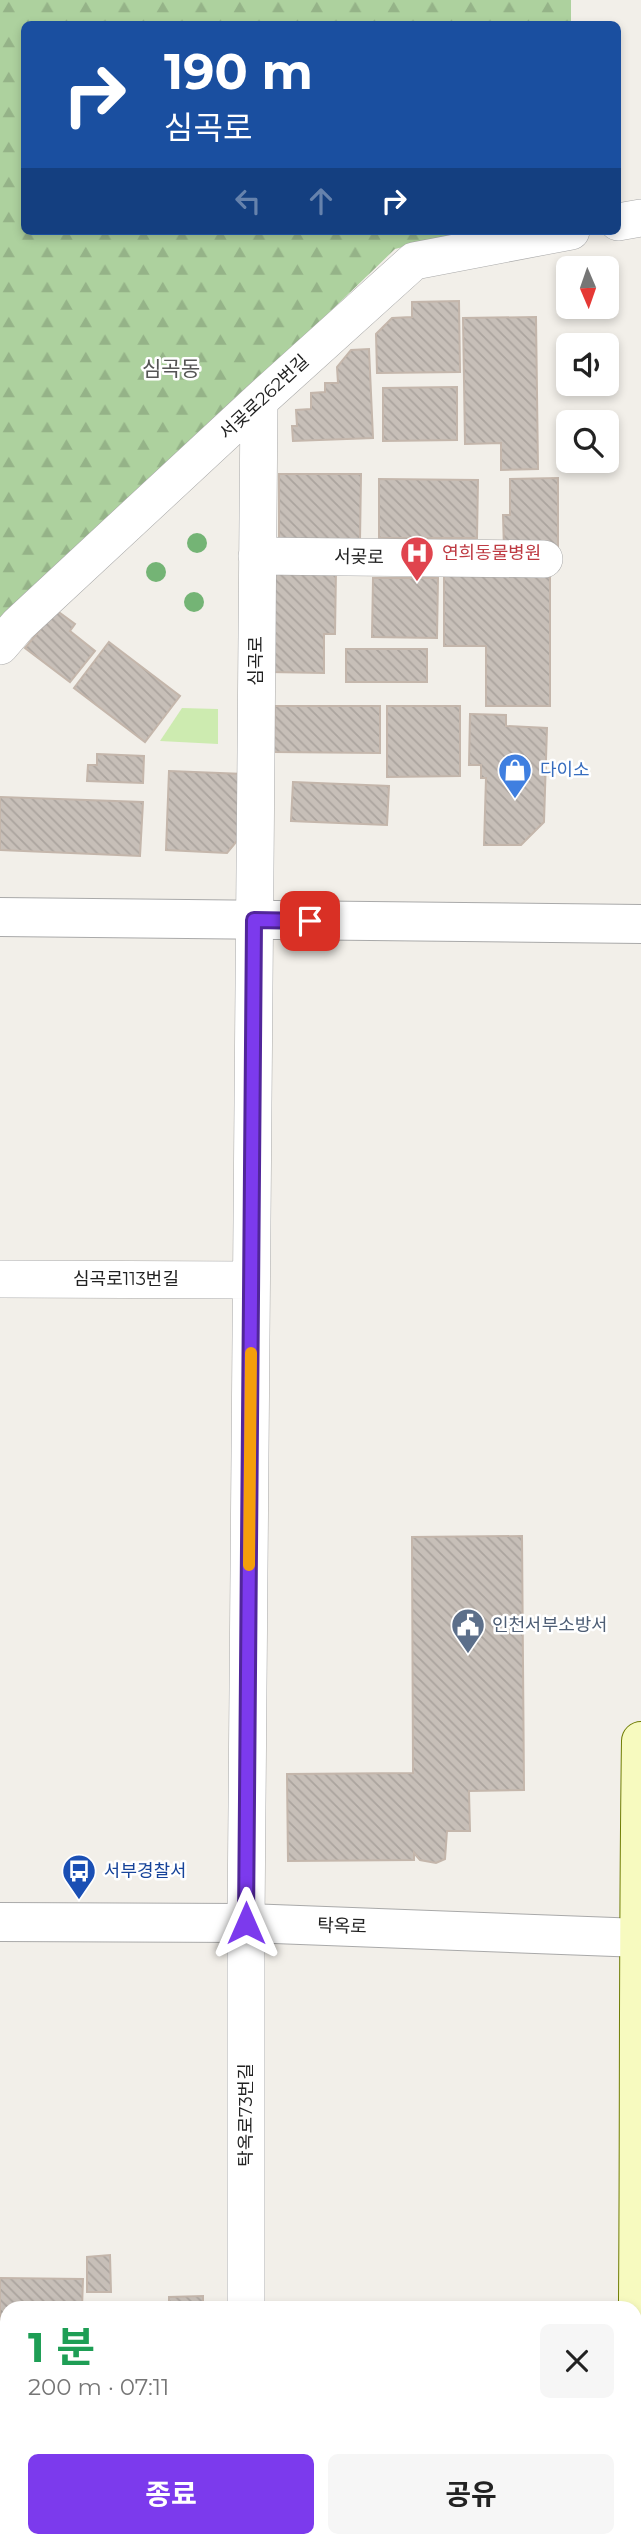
<!DOCTYPE html>
<html lang="ko">
<meta charset="utf-8">
<style>
:root{--surface:#fff;--page:#f6f6f6;--text:#222;--muted:#767676;--accent:#7c3aed}
body{margin:0;font-family:Montserrat,"Noto Sans KR",sans-serif;background:var(--page);color:var(--text);height:100vh;display:flex;flex-direction:column;font-size:26px;white-space:nowrap}
*{box-sizing:border-box;margin:0}
p{font-size:23px;color:var(--muted)}
.icon{flex:none;width:38px;height:38px;fill:none;stroke:currentColor;stroke-width:2;stroke-linecap:round;stroke-linejoin:round}
.map{position:relative;flex:1;overflow:hidden}
.details{position:absolute;left:0px;top:2301px;width:642px;height:247px;display:flex;flex-direction:column;background:var(--surface);border-radius:21px 21px 0 0;box-shadow:0 4px 10px #0003}
.details>*{flex:none}
.top-card{position:absolute;left:21px;top:21px;width:600px;height:214px;border-radius:10px;box-shadow:0 4px 10px #0003;background:#1a4fa0;color:#fff;overflow:hidden}
.needle{width:46px;rotate:178deg}
.buttons{position:absolute;left:556px;top:256px;display:grid;gap:14px}
.buttons a{display:grid;place-items:center;width:63px;height:63px;border-radius:10px;background:var(--surface);box-shadow:0 4px 10px #0003;font-size:35px}
.pin{position:absolute;display:grid;place-items:center;width:60px;height:60px;color:#fff;margin:-30px;border-radius:14px;box-shadow:0 4px 10px #0006}
.me{position:absolute;width:77px;margin:-38px;rotate:0deg;stroke-linejoin:round;filter:drop-shadow(0 0 5px #0008)}
.turn{display:flex;align-items:center;gap:24px;height:147px;padding:0 28px;font-size:32px}
.turn .icon{width:91px;height:91px;stroke-width:2.5}
.turn b{display:block;font-size:49px;line-height:60px}
.lanes{display:flex;align-items:center;height:66px;padding:0 28px;background:#0003;justify-content:center;gap:35px;direction:ltr}
.lanes .off{opacity:.35}
.round{display:grid;place-items:center;flex:none;width:74px;height:74px;border-radius:10px;background:var(--page)}
.head{display:flex;align-items:center;justify-content:space-between;height:119px;padding:0 28px}
h1{font-size:42px;font-weight:700;line-height:52px;color:#1e9e55}
.cta{display:flex;gap:14px;margin-top:auto;padding:14px 28px}
.cta a{flex:1;height:80px;border-radius:10px;background:var(--accent);color:#fff;font-size:28px;font-weight:700;line-height:80px;text-align:center}
.cta a+a{background:var(--page);color:var(--text)}
.map>svg:first-child{display:block}
.forest{fill:url(#forest-firs)}
.garden{fill:#cdebb0}
.building{fill:url(#building-back-hatch);stroke:#c4b6ab;stroke-width:2}
.lines{fill:none;stroke-linecap:round;stroke-linejoin:round}
.minor-casing{stroke:#a9a9a9;stroke-width:38}
.tertiary-casing{stroke:#a9a9a9;stroke-width:40}
.secondary-casing{stroke:#707d05;stroke-width:40}
.minor{stroke:#fff;stroke-width:37}
.tertiary{stroke:#fff;stroke-width:38}
.secondary{stroke:#f7fabf;stroke-width:38}
.tree{fill:#74b475}
.route-casing{stroke:#51269a;stroke-width:18}
.route{stroke:#7c3aed;stroke-width:12}
.slow{stroke:#f59e0b;stroke-width:12}
.labels{text-anchor:middle;dominant-baseline:central;stroke-width:5;stroke-linejoin:round;paint-order:stroke}
.street-label{font-size:18px;fill:#222;stroke:#fff}
.health-label{font-size:18px;fill:#be3a42;stroke:#fff;text-anchor:start}
.shop-label{font-size:18px;fill:#366cbe;stroke:#fff;text-anchor:start}
.service-label{font-size:18px;fill:#4e5e75;stroke:#fff;text-anchor:start}
.transit-label{font-size:18px;fill:#164399;stroke:#fff;text-anchor:start}
.quarter-label{font-size:21px;fill:#555;stroke:#fff}
</style>
<div class="map">
<svg width="641" height="2547" viewBox="0 0 641 2547">
<defs>
<pattern id="forest-firs" width="22" height="20" patternUnits="userSpaceOnUse" patternTransform="scale(1.75)"><rect width="22" height="20" fill="#add19e"/><path d="M5 1l3.5 6h-7zM16 11l3.5 6h-7z" fill="#95b388"/></pattern>
<pattern id="building-back-hatch" width="6" height="6" patternUnits="userSpaceOnUse" patternTransform="scale(1.75)"><rect width="6" height="6" fill="#c7bfb8"/><path d="M-1 5l2 2M0 0l6 6M5-1l2 2" fill="none" stroke="#aba49e"/></pattern>
</defs>
<rect width="100%" height="100%" fill="#f2efe9"/>
<!-- forest -->
<path class="forest" d="M0,0h571v24h-547v207h442l-71,18 -395,381z"/>
<!-- garden -->
<path class="garden" d="M182,708l36,1v35l-58,-3z"/>
<!-- building -->
<path class="building" d="M459,301l1,71 -83,1 -1,-39 16,-16 20,-1v-15z
M536,317l2,152 -37,1v-27l-36,1 -2,-126z
M369,349l4,89 -80,3 -1,-15h5l-1,-16 15,-1v-16l14,-1v-9h13l-1,-16 14,-17z
M457,387v53l-74,1v-53z
M279,474h82l-1,67h-81z
M558,478v71l-54,1 -1,-35h7v-36z
M379,479l99,1 -1,58h-98z
M271,569l65,1 -1,64h-11v39l-54,-1z
M444,576h106v130h-64v-60h-42z
M373,578h65l-1,60 -65,-1z
M56,610l19,14 -5,7 25,20 -25,31 -45,-34z
M109,642l71,54 -35,46 -71,-54z
M346,649h81v33h-81z
M275,706h105v47l-106,-1z
M387,706h73v70l-73,1z
M470,714l36,1v11l41,2 -3,94 -23,23h-37l2,-67h-5v-13h-12z
M97,754l47,2 -1,27 -56,-2 1,-16h9z
M169,771l75,3 -3,62 -14,17 -61,-3z
M293,782l96,4 -2,39 -96,-4z
M0,797l143,5 -3,54 -140,-6z
M522,1536l2,254 -55,1 1,40h-23l-2,28 -9,4 -16,-3 -6,-7v7l-126,1 -1,-87 126,-1 -1,-236z
M110,2255l1,37h-24v-35z
M0,2278l83,1 -1,29h-75v180h-7z
M203,2296v12h-34v-11z
M54,2541h151v6h-151z"/>
<g class="lines">
<!-- minor casing -->
<g class="minor-casing">
<path id="minor" d="M618,222l23,-4
M257,556l287,3
M0,646l18,-21 241,-224 155,-140 157,-30
M0,1279l251,1
M246,2308v-385l13,-1522
M244,2547v-6"/>
</g>
<!-- tertiary casing -->
<g class="tertiary-casing">
<path id="tertiary" d="M0,917l641,7
M0,1922l246,1 395,15"/>
</g>
<!-- secondary casing -->
<g class="secondary-casing">
<path id="secondary" d="M635,2533c6,-264 2,-528 6,-792"/>
</g>
<!-- minor -->
<use href="#minor" class="minor"/>
<!-- tertiary -->
<use href="#tertiary" class="tertiary"/>
<!-- secondary -->
<use href="#secondary" class="secondary"/>
</g>
<!-- trees -->
<g class="tree">
<circle cx="197" cy="543" r="10"/>
<circle cx="156" cy="572" r="10"/>
<circle cx="194" cy="602" r="10"/>
</g>
<g class="lines">
<!-- route casing -->
<g class="route-casing">
<path id="route" d="M246,1923l8,-1003 56,1"/>
</g>
<!-- route -->
<use href="#route" class="route"/>
<!-- slow -->
<path class="slow" d="M249,1565l2,-212"/>
</g>
<!-- icons -->
<defs>
<g id="hospital-pin" transform="scale(1.75)"><path d="M0 17L-7.5 6A9.5 9.5 0 1 1 7.5 6Z" fill="#e0444e" stroke="#fff"/><path d="M-5-5h3v3.5h4V-5h3V5h-3V1.5h-4V5h-3Z" fill="#fff"/></g>
<g id="shop-pin" transform="scale(1.75)"><path d="M0 17L-7.5 6A9.5 9.5 0 1 1 7.5 6Z" fill="#3f7fe0" stroke="#fff"/><path d="M-5-2.5h2.3a2.7 3.5 0 0 1 5.4 0H5L5.5 6h-11ZM-1.5-2.5h3a1.5 2.3 0 0 0-3 0Z" fill="#fff"/></g>
<g id="civic-pin" transform="scale(1.75)"><path d="M0 17L-7.5 6A9.5 9.5 0 1 1 7.5 6Z" fill="#5c6f8a" stroke="#fff"/><path d="M-.6-6.5H3V-4.5H.6V-3L4-1V1h2V6H-6V1h2V-1L-.6-3ZM-1.2 2.5V6h2.4V2.5Z" fill="#fff"/></g>
<g id="bus-pin" transform="scale(1.75)"><path d="M0 17L-7.5 6A9.5 9.5 0 1 1 7.5 6Z" fill="#1a4fb4" stroke="#fff"/><path d="M-5-6H5V4H4V6H2V4H-2V6H-4V4H-5ZM-3.5-4V0h7V-4ZM-3.5 1.2v1.5H-2V1.2ZM2 1.2v1.5H3.5V1.2Z" fill="#fff"/></g>
</defs>
<g fill-rule="evenodd">
<use href="#hospital-pin" x="417" y="553"/>
<use href="#shop-pin" x="515" y="770"/>
<use href="#civic-pin" x="468" y="1625"/>
<use href="#bus-pin" x="79" y="1871"/>
</g>
<g class="labels">
<!-- street labels -->
<g class="street-label">
<text transform="translate(264 397) rotate(-43)">서곶로262번길</text>
<text transform="translate(359 557) rotate(1)">서곶로</text>
<text transform="translate(256 661) rotate(-90)">심곡로</text>
<text x="126" y="1279">심곡로113번길</text>
<text transform="translate(342 1926) rotate(2)">탁옥로</text>
<text transform="translate(246 2115) rotate(-90)">탁옥로73번길</text>
</g>
<!-- health labels -->
<g class="health-label">
<text x="442" y="553">연희동물병원</text>
</g>
<!-- shop labels -->
<g class="shop-label">
<text x="540" y="770">다이소</text>
</g>
<!-- service labels -->
<g class="service-label">
<text x="492" y="1625">인천서부소방서</text>
</g>
<!-- transit labels -->
<g class="transit-label">
<text x="104" y="1871">서부경찰서</text>
</g>
<!-- quarter labels -->
<g class="quarter-label">
<text x="171" y="368">심곡동</text>
</g>
</g>
</svg>
<div class="buttons">
<a><svg class="needle" viewBox="-14 -14 28 28"><path d="M0-13l5 13h-10z" fill="#e53935"/><path d="M0 13l5-13h-10z" fill="#767676"/></svg></a>
<a><svg class="icon" aria-label="sound" viewBox="0 0 24 24"><path d="M4 9h4l5-4v14l-5-4H4zM17 9q2 3 0 6"/></svg></a>
<a><svg class="icon" aria-label="search" viewBox="0 0 24 24"><circle cx="10" cy="10" r="6"/><path d="M15 15l6 6"/></svg></a>
</div>
<div class="pin" style="left:310px;top:921px;background:#d93025"><svg class="icon" aria-label="arrive" viewBox="0 0 24 24"><path d="M6 21V4h12l-3 4 3 4H6"/></svg></div>
<svg class="me" style="left:246px;top:1923px" viewBox="-20 -20 40 40"><path d="M0-17L14 15 0 8-14 15z" fill="#7c3aed" stroke="#fff" stroke-width="4"/></svg>
<div class="top-card">
<div class="turn"><svg class="icon" aria-label="right" viewBox="0 0 24 24"><path d="M7 20v-9h11M14 6l5 5-5 5"/></svg><div><b>190 m</b>심곡로</div></div>
<div class="lanes"><svg class="icon off" aria-label="left" viewBox="0 0 24 24"><path d="M17 20v-9H6M10 6l-5 5 5 5"/></svg><svg class="icon off" aria-label="ahead" viewBox="0 0 24 24"><path d="M12 20V5M6 11l6-6 6 6"/></svg><svg class="icon" aria-label="right" viewBox="0 0 24 24"><path d="M7 20v-9h11M14 6l5 5-5 5"/></svg></div>
</div>
<section class="details">
<div class="head"><div><h1>1 분</h1><p>200 m · 07:11</p></div><a class="round"><svg class="icon" aria-label="close" viewBox="0 0 24 24"><path d="M6 6l12 12M18 6L6 18"/></svg></a></div>
<div class="cta"><a>종료</a><a>공유</a></div>
</section>
</div>
